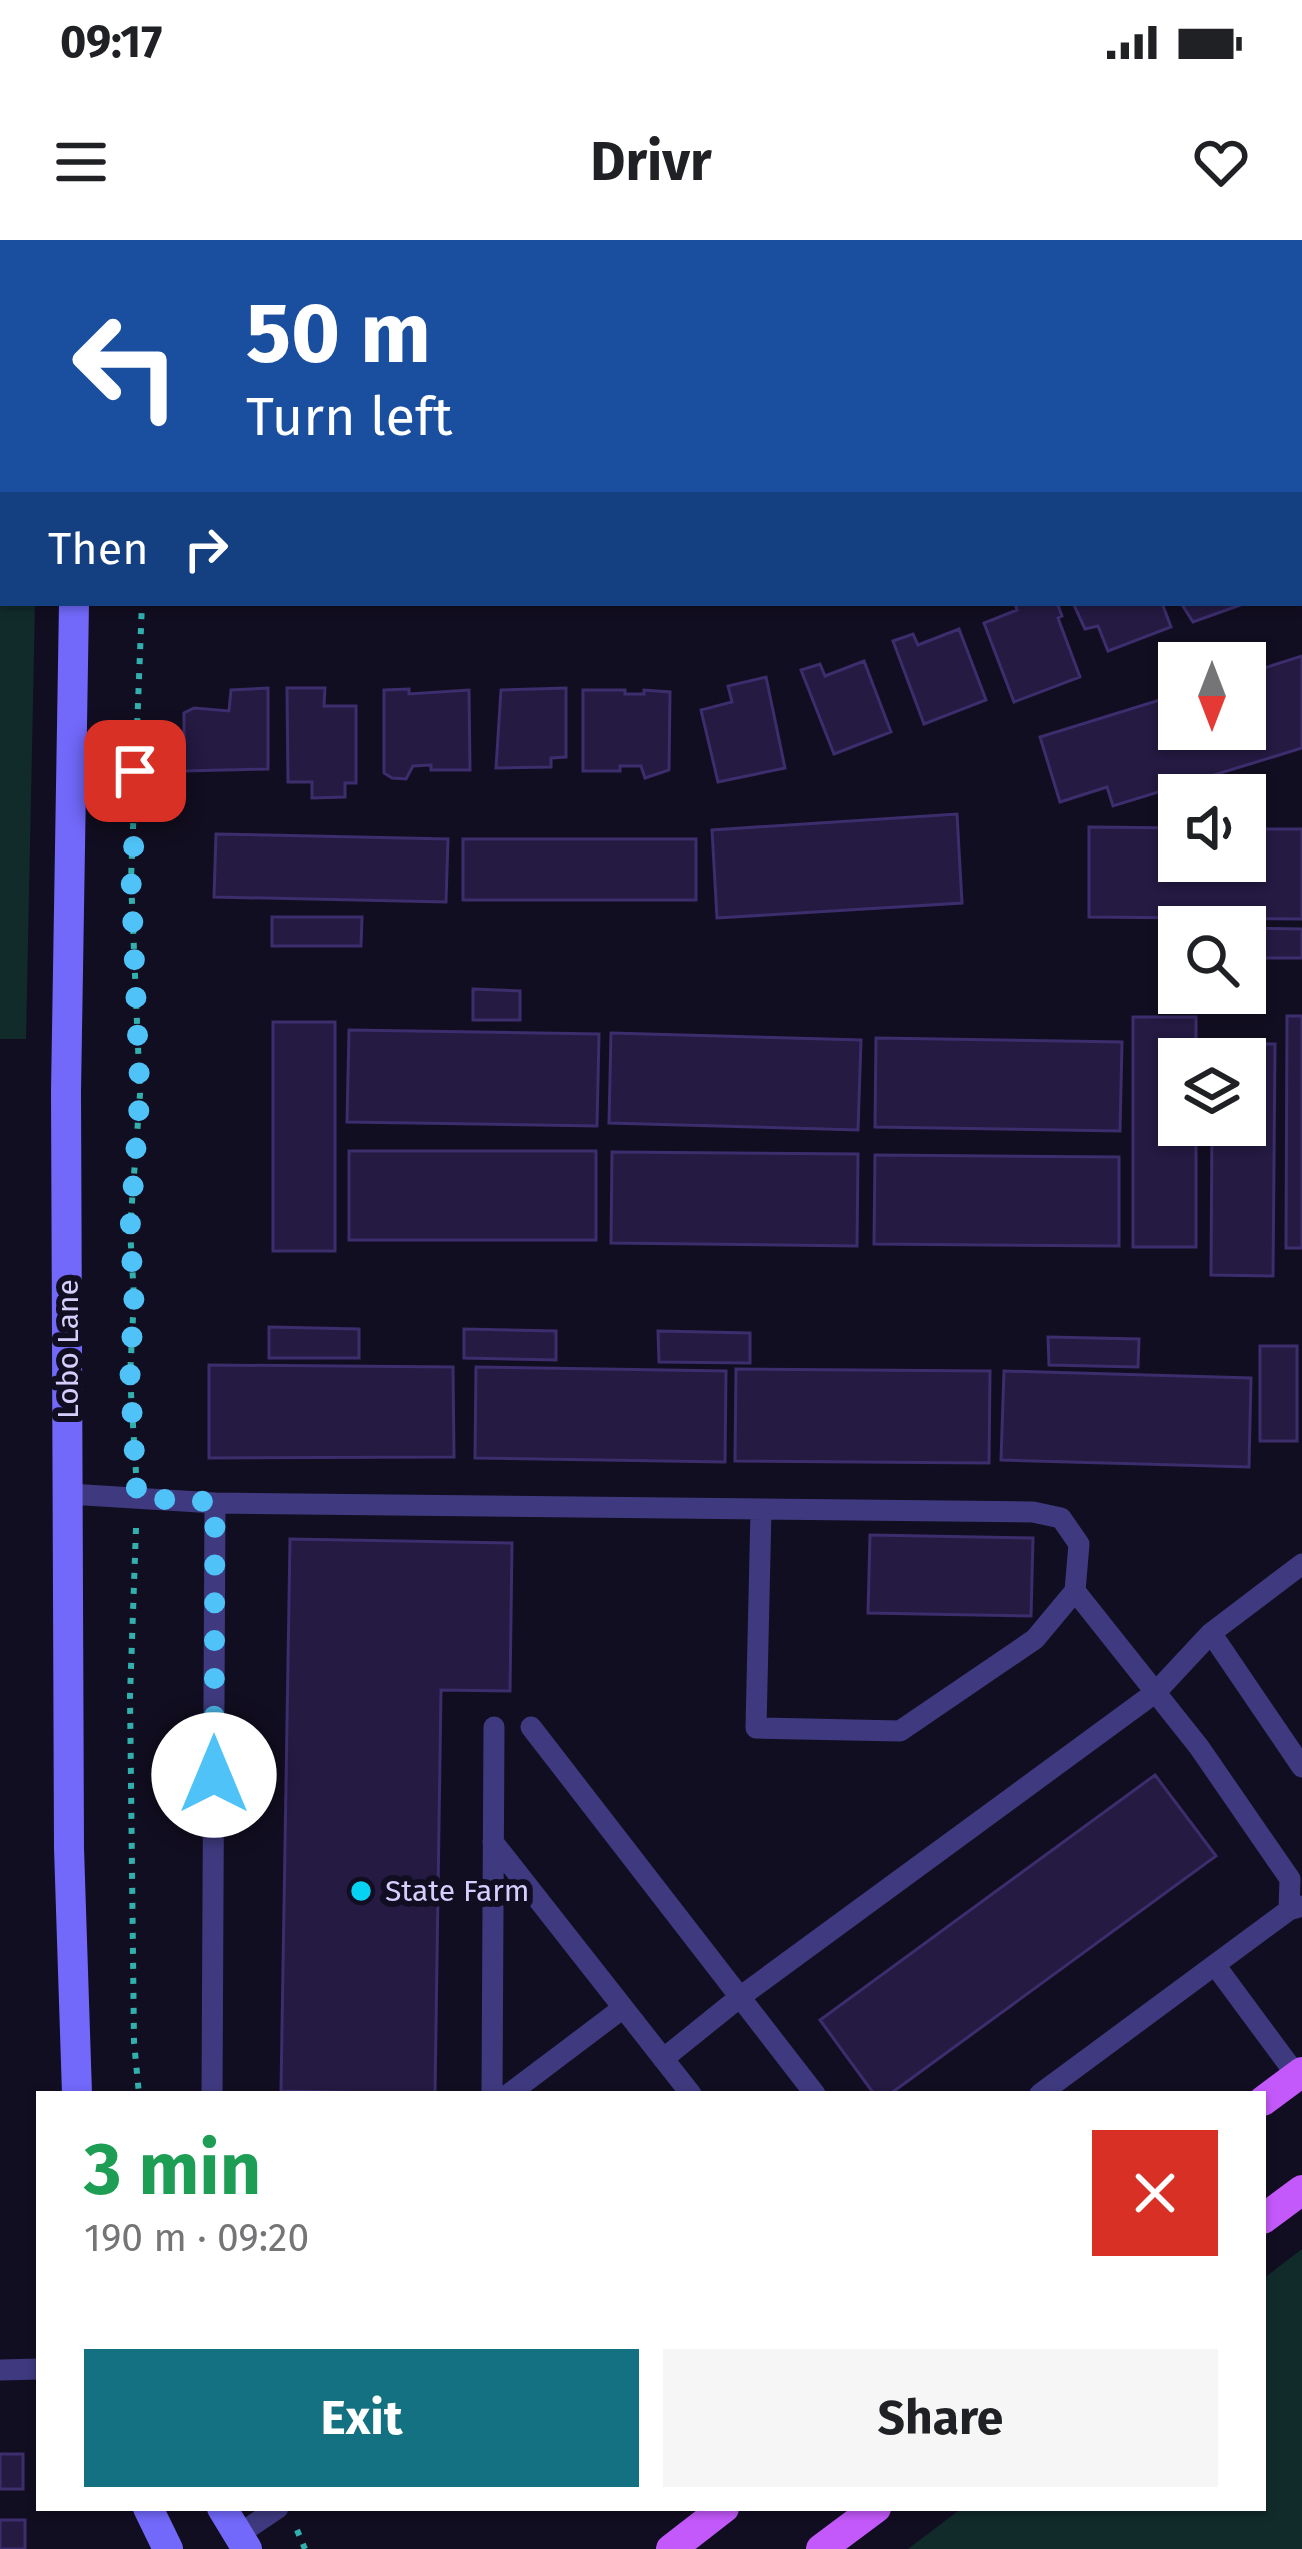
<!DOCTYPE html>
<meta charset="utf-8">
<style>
:root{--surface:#fff;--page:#f6f6f6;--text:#202124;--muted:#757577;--accent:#147181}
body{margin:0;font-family:"Fira Sans",sans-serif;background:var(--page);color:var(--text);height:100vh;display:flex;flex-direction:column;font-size:45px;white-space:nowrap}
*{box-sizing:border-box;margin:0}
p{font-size:39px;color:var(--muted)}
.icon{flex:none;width:66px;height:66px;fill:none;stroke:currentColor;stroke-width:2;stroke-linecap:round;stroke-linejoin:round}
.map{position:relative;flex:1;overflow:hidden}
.side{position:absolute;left:36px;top:1851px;width:1230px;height:420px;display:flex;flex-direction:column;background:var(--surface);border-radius:0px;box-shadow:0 3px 9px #0004}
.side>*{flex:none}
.top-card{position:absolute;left:0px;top:0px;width:1302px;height:366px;box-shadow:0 3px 9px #0004;background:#1a4fa0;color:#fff;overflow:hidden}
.needle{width:78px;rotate:180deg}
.controls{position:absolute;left:1158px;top:402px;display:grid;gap:24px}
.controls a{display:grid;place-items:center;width:108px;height:108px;border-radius:0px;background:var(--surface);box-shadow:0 3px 9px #0004;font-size:60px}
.pin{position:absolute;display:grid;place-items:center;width:102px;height:102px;color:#fff;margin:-51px;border-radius:24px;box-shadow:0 6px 18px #0006}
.me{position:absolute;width:132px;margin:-66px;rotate:0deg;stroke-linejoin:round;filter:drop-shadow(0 0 9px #0008)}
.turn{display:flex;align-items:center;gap:42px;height:252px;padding:0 48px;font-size:54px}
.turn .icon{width:156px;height:156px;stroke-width:2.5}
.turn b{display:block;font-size:84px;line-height:102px}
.then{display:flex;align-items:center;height:114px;padding:0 48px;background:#0003;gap:24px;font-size:45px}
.round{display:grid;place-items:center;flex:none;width:126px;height:126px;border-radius:0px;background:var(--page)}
.head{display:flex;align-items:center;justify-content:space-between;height:204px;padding:0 48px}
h1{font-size:72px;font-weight:700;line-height:90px;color:#1e9e55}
.button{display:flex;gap:24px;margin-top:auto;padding:24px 48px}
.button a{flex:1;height:138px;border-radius:0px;background:var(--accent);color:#fff;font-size:48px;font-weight:700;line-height:138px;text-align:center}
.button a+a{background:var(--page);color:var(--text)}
.status{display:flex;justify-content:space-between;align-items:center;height:84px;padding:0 60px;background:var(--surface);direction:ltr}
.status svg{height:33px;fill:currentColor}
header{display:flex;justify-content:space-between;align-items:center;height:156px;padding:0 48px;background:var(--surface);font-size:54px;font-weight:700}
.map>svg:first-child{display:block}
.green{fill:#112b2b}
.building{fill:#241a42;stroke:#3c2d6d;stroke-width:3}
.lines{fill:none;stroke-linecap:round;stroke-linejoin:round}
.path{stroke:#31b0ad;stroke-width:6;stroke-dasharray:6 9;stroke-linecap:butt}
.lane{stroke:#3f3a7f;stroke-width:21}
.street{stroke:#3f3a7f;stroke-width:30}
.secondary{stroke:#7269fb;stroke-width:30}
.primary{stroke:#c459fb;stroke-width:30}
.route{stroke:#4fc3f7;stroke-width:21;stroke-dasharray:0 37.8}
.poi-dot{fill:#06d2f3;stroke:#120e21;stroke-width:4.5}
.labels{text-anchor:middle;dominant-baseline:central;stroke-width:12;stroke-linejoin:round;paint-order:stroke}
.street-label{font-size:30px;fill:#d6cffe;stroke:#120e21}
.poi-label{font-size:30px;fill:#d6cffe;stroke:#120e21;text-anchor:start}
</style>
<div class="status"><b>09:17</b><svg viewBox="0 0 49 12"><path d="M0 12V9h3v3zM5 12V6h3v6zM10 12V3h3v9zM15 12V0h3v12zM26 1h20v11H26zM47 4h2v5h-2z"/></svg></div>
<header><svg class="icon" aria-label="menu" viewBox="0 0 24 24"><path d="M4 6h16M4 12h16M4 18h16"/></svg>Drivr<svg class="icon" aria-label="heart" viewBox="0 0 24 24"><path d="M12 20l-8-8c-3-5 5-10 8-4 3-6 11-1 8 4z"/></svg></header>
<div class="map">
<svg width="1302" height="2309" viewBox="0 0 1302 2309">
<rect width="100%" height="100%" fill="#120e21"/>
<!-- green -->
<path class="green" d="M0,103l3,260h32l-9,436h-26z
M1302,2009v300h-394l54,-41h301v-229z"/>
<!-- building -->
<path class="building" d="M1282,0h20v44l-3,1v-42z
M1299,261h3v94l-3,-10z
M1015,363h42l5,13 -4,2 22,59 -66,25 -30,-79 33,-13z
M1073,363h89l9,24 -63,24 -10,-25 -13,3z
M1181,363h65l-53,19z
M959,389l27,71 -62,24 -31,-83 20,-7 5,11z
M1302,416v92l-189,58 -6,-19 -47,15 -20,-65 139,-43v35h66v-55z
M864,421l27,71 -57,22 -33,-84 19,-6 5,12z
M766,437l19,91 -67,14 -17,-72 31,-8 -4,-16z
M268,448v81l-84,2v-58l10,-5 35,3 2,-21z
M287,448h38l-1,18h32v77h-11v14l-33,1v-16h-24z
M566,448v69l-15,1v9l-55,1 5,-78z
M409,449v5l60,-4 1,80h-39v-5l-18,1 -7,13 -14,-1 -8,-5v-83z
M583,450h42v4h19v-4l26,2 -1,78 -24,8 -4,-12h-21v5h-37z
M957,574l5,89 -245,15 -5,-88z
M1089,587l90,1v33h66v-32h57v90l-213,-2z
M216,594l232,5 -2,63 -232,-5z
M463,599h233v61h-233z
M272,677h90l-1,29h-89z
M1245,688l57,1v29h-57z
M473,749l47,2v29h-47z
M1287,776h15v232h-16z
M1133,777h63v42h-17v66h17v122h-63z
M273,782h62v229h-62z
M349,790l250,4 -2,92 -250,-4z
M611,793l250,7 -3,90 -249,-7z
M876,798l246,4 -2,89 -245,-4z
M1212,803l63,1 -2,232 -62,-1 1,-150h33v-66h-33z
M349,911h247v89h-247z
M612,912l246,2 -1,92 -246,-3z
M875,915l244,2v89l-245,-2z
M269,1087l90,2v29h-90z
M464,1089l92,2v29l-92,-2z
M658,1091l92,2v30l-91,-1z
M1048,1097l91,2 -1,28 -89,-2z
M1260,1106h37v95h-37z
M209,1125l244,2 1,90 -245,1z
M476,1127l250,4 -1,91 -250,-4z
M736,1129l254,2 -1,92 -254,-2z
M1004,1131l247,7 -2,89 -248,-7z
M870,1295l163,3 -2,78 -163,-3z
M290,1299l222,4 -2,148 -69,-1 -6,404 -154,-3z
M1155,1535l61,81 -326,238h-16l-54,-74z
M0,2214h23v35h-23z
M0,2280h25v29h-25z"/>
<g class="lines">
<!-- path -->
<path class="path" d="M144,3v-3
M136,1233l-6,-96 4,-80 -4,-68 10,-135 -9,-215 11,-276
M136,1288l-6,168 4,346 5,52
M297,2290l8,19"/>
<!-- lane -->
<path class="lane" d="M69,1254l146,9 818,9 28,6 18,26 -4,47 -40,48 -135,92 -144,-3 5,-218
M1075,1351l124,156 91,132 -1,31
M1211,1393l91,134
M531,1487l284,367
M493,1602l198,252
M1215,1725l82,111
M663,1819l77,-62 416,-305 55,-59 91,-69
M212,1854l3,-591
M492,1854l2,-367
M509,1854l114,-86
M1040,1854l249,-184 13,-4
M0,2130l39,-1
M238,2295l40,-27"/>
<!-- street -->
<path class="street" d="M1299,142l3,-1"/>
<!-- secondary -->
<path class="secondary" d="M78,3v-3
M74,363l-8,489 3,756 8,246
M148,2268l20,41
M222,2268l25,41"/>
<!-- primary -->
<path class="primary" d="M1263,1861l39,-29
M1263,1979l39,-29
M671,2309l53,-41
M821,2309l55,-41"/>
</g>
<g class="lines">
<!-- route -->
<path class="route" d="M135,531l2,35 -6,73 9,215 -10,135 4,68 -4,79 7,122 78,4 -1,273"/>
</g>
<!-- markers -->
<circle class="poi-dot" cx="361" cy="1651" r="12"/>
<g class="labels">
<!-- street labels -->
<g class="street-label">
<text transform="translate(68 1109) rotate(-90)">Lobo Lane</text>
</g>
<!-- poi labels -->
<g class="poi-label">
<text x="385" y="1651">State Farm</text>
</g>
</g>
</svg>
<div class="controls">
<a><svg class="needle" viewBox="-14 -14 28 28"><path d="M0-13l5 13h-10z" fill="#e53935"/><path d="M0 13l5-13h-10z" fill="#757577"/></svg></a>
<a><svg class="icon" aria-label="sound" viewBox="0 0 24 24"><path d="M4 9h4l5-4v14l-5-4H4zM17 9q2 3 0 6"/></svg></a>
<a><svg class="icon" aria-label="search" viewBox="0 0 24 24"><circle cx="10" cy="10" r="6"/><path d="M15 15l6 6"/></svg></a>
<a><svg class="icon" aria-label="layers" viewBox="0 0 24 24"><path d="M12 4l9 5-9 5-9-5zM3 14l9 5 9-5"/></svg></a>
</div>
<div class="pin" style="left:135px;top:531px;background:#d93025"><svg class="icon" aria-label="arrive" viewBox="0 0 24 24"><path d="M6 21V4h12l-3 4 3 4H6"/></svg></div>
<svg class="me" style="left:214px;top:1535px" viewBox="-20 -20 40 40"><circle r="19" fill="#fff"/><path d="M0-13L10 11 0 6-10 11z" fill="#4fc3f7"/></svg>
<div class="top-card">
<div class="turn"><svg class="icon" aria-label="left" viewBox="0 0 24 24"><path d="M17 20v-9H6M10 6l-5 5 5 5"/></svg><div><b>50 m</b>Turn left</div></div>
<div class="then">Then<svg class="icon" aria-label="right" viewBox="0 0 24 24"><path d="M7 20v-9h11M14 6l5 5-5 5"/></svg></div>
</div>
<section class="side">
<div class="head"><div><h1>3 min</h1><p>190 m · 09:20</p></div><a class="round" style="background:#d93025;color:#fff"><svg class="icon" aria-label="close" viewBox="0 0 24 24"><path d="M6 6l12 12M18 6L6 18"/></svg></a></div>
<div class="button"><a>Exit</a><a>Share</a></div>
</section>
</div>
